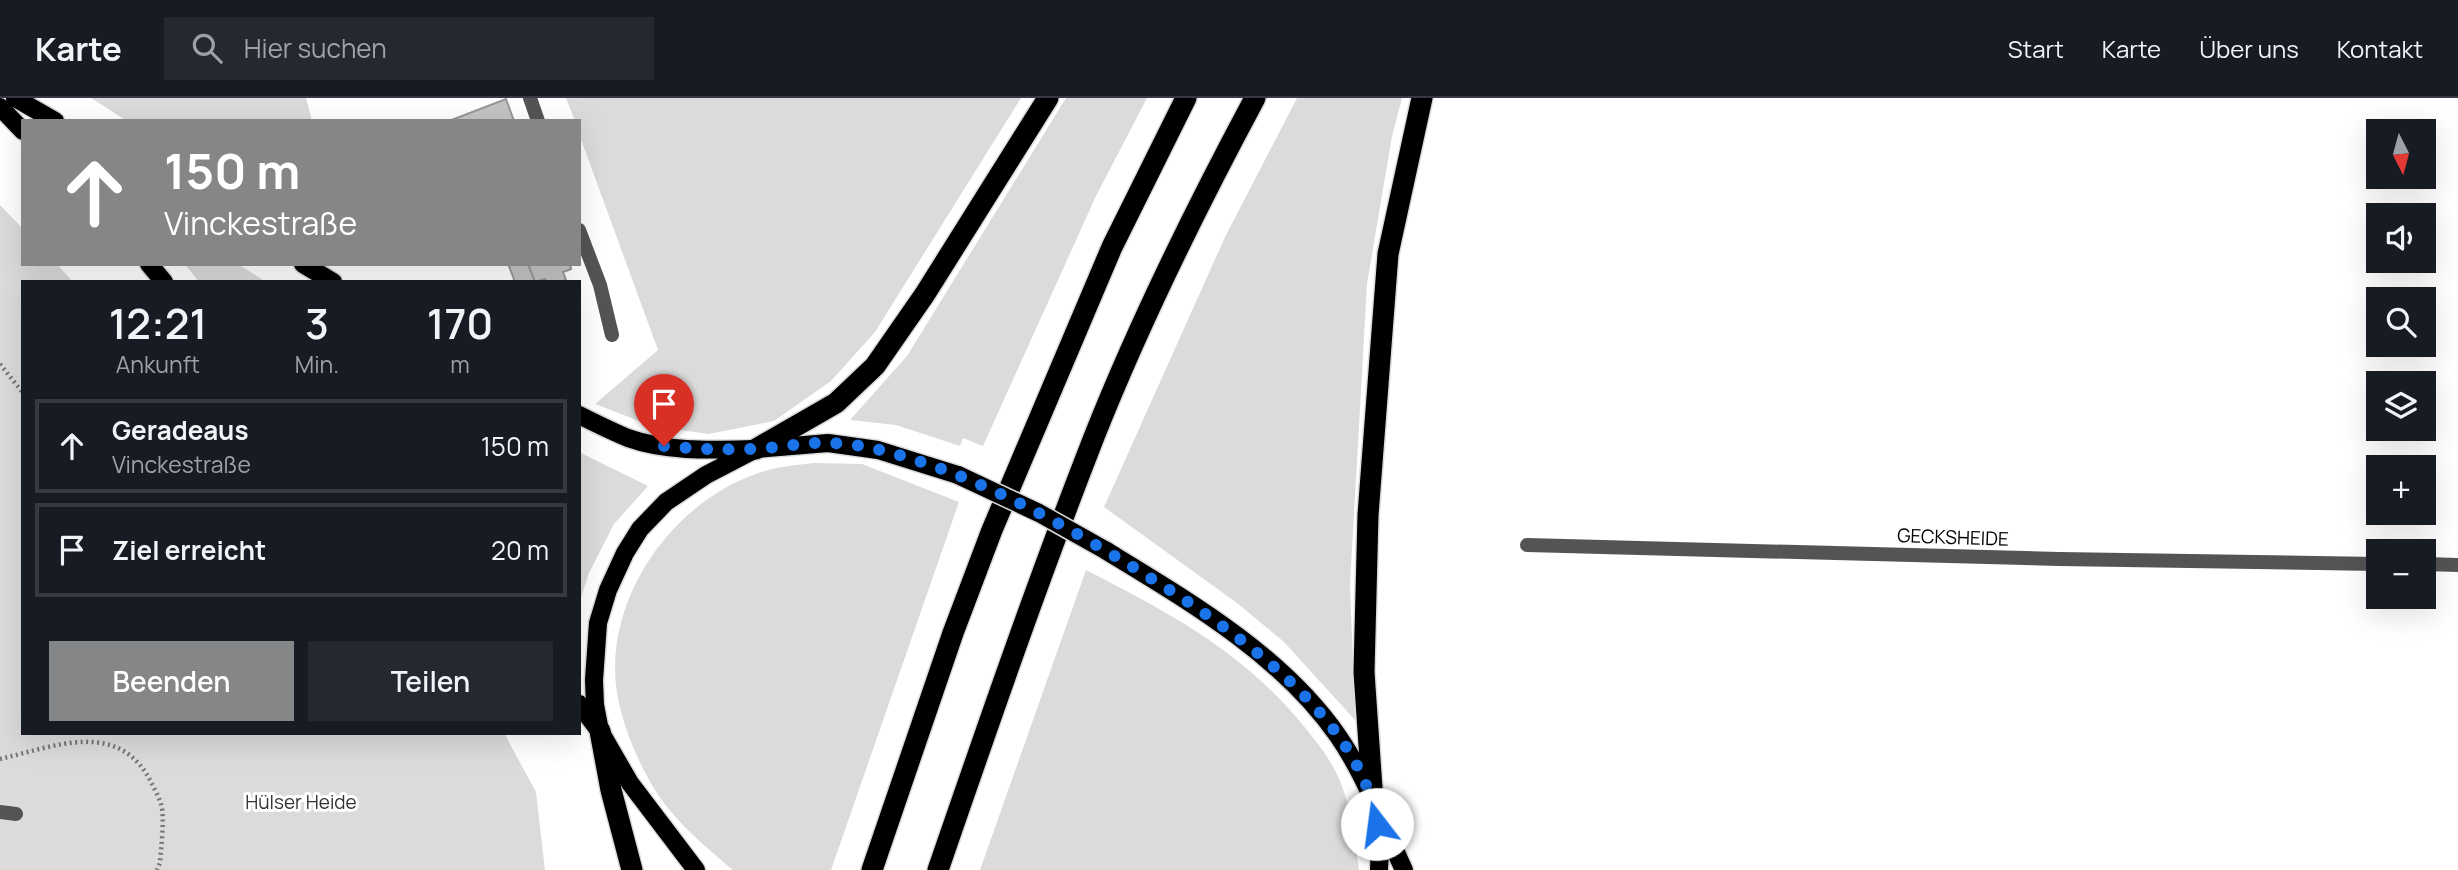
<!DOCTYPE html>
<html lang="de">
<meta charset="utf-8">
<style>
:root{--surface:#171b24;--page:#242831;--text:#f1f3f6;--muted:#9ea1a6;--line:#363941;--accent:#858687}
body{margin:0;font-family:Manrope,sans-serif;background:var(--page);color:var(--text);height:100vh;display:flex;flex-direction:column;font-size:26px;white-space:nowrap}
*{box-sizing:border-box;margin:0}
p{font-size:23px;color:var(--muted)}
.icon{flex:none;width:38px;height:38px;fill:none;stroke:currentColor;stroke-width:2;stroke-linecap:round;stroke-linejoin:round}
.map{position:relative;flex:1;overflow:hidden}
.details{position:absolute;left:21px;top:182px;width:560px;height:455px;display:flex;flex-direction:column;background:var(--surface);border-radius:0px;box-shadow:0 7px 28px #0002}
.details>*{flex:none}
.banner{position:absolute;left:21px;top:21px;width:560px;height:147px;border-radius:0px;box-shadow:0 7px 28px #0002;background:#858687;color:#fff;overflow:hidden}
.needle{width:46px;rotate:174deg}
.fabs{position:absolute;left:2366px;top:21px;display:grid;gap:14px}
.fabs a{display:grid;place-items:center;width:70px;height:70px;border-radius:0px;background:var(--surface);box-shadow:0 7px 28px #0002;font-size:35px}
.pin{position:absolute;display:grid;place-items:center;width:60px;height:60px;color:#fff;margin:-72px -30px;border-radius:50% 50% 50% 0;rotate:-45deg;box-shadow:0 0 7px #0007}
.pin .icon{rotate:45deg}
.me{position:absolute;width:77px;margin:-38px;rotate:345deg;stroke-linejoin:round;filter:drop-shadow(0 0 5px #0008)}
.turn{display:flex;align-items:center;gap:24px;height:147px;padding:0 28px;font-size:32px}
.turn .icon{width:91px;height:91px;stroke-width:2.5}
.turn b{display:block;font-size:49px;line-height:60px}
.eta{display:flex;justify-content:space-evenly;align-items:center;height:119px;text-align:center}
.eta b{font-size:42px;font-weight:600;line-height:49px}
.primary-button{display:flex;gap:14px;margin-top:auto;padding:14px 28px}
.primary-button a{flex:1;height:80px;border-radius:0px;background:var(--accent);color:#fff;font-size:28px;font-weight:600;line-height:80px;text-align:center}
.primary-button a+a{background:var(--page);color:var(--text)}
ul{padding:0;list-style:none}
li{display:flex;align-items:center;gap:21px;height:94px;margin:0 14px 10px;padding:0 14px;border:4px solid var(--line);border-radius:0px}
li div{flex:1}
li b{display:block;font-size:26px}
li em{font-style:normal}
header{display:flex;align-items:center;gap:42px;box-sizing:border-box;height:98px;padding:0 35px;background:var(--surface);border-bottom:2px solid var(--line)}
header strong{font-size:33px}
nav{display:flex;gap:38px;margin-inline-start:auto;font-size:24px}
.search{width:490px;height:63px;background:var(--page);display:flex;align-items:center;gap:18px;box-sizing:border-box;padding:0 24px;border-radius:0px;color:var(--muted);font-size:26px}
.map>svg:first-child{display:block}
.green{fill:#dbdbdb}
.building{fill:#c4c4c4;stroke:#989898;stroke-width:2}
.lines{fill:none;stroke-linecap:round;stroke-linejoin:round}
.primary-casing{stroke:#dbdbdb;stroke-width:21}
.highway-casing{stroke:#dbdbdb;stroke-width:24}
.path{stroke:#767676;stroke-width:4.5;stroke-dasharray:2 3.5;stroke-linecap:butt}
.street{stroke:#545454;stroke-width:14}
.primary{stroke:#000;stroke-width:18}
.highway{stroke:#000;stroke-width:21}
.primary-bridge-casing{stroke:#dbdbdb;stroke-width:21;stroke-linecap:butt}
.primary-bridge{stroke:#000;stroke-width:18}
.route{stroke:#1a73e8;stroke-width:12;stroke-dasharray:0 21.6}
.labels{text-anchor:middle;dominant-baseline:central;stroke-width:6;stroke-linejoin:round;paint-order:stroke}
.street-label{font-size:19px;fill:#000;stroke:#fff}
.park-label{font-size:19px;fill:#323232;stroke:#fff}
</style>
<header>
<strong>Karte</strong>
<div class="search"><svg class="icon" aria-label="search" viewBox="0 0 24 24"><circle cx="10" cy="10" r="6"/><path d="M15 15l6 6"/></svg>Hier suchen</div>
<nav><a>Start</a><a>Karte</a><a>Über uns</a><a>Kontakt</a></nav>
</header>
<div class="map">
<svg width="2458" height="772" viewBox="0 0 2458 772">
<rect width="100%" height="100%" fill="#fff"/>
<!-- green -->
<path class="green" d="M91,0h215l6,23h-185z
M566,0h455l-146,234 -44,49 -57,40 -65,13 -57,-8 -57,-22 63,-54 -79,-216v-13h-4z
M1066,0h81l-51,98 -113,250 -20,-8 -3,8 -64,-21 -46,-5 57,-64z
M1297,0h105l-10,38 -25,148 -17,301 5,135 -71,-78 -47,-39 -133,-96 121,-270z
M0,107l23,24v35h34l16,18h-50v451h481l32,59 9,78h-545z
M185,166h53l28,18h-67z
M579,354l69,34 -34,38 -25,49 -10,30z
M814,365l48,1 97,38 -128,368h-98c-32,-27 -67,-56 -86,-94 -15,-27 -27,-60 -31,-90 -10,-92 59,-186 145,-214 17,-5 35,-7 53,-9z
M1086,472c82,42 156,81 216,154 16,19 31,38 40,62 10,27 13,56 17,84h-379z"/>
<!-- building -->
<path class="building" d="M506,1l8,22h-65z
M513,166h15l7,18h-20l-6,-16z
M528,166h42l1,5 -8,3 3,8 -6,2h-14l-1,-3 -10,3z"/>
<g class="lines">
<!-- primary casing -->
<g class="primary-casing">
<path id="primary" d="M15,0l40,23
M0,9l23,24
M149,166l15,18
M303,166l30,18
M579,317c16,8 32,16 49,23 39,14 84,12 124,11
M1105,452c82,50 177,105 233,186 28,40 45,89 66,134
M579,606l19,25
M1376,726l4,21 -1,25
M696,772l-66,-87 -30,-52 -5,-26 -1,-25 4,-57 10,-33 17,-37 15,-24 26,-27 40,-27 50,-26 72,-6 50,7 80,25"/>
</g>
<!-- highway casing -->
<g class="highway-casing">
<path id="highway" d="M756,351l80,-46 39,-37 50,-72 123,-196
M600,633l11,59 21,80
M1373,705l-9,-131 4,-157 20,-261 34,-156
M872,772l81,-237 39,-103 120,-283 74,-149
M938,772c50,-145 100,-290 156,-433 46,-116 102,-229 161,-339"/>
</g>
<!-- path -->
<path class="path" d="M0,266l23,29
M0,661c56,-13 120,-41 152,25 3,6 7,13 9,20 4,14 0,43 -1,59l-3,7"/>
<!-- street -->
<path class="street" d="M530,0l8,23
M579,132l21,55 12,50
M1527,447l532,14 319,5
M2424,466l34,1
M0,714l16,2"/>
<!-- primary -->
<use href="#primary" class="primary"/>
<!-- highway -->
<use href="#highway" class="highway"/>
<!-- primary-bridge casing -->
<g class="primary-bridge-casing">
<path id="primary-bridge" d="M958,377l81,38 66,37"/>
</g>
<!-- primary-bridge -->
<use href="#primary-bridge" class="primary-bridge"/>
</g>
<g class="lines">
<!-- route -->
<path class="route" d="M664,348c30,3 59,4 90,3 24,-1 49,-7 73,-6 17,0 37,3 53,7 90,22 174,69 253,117 89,55 227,145 244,257"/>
</g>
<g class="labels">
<!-- street labels -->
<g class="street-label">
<text transform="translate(1953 439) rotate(2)">GECKSHEIDE</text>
</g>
<!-- park labels -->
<g class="park-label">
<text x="301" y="704">Hülser Heide</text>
</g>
</g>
</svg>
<div class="fabs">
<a><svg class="needle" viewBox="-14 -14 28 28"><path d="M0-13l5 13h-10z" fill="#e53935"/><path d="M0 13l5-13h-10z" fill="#9ea1a6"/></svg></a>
<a><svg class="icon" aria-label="sound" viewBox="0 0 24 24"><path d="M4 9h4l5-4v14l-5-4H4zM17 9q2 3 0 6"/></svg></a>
<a><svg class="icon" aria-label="search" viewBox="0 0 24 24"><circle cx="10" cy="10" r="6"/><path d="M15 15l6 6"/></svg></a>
<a><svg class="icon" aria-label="layers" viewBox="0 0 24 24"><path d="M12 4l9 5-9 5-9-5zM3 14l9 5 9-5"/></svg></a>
<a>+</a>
<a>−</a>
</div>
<div class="pin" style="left:664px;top:348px;background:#d93025"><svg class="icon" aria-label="arrive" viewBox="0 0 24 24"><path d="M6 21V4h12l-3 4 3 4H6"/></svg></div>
<svg class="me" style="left:1377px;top:726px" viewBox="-20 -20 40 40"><circle r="19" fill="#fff"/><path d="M0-13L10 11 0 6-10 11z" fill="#1a73e8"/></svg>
<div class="banner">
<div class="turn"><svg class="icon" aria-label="ahead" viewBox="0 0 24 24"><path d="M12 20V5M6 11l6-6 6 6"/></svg><div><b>150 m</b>Vinckestraße</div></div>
</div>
<section class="details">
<div class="eta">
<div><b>12:21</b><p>Ankunft</p></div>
<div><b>3</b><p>Min.</p></div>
<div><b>170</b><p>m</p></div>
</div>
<ul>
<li><svg class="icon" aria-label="ahead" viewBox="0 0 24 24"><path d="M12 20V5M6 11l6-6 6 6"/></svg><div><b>Geradeaus</b><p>Vinckestraße</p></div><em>150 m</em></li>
<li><svg class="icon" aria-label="arrive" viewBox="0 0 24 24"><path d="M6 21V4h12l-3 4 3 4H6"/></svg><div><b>Ziel erreicht</b></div><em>20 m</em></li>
</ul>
<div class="primary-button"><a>Beenden</a><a>Teilen</a></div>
</section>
</div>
